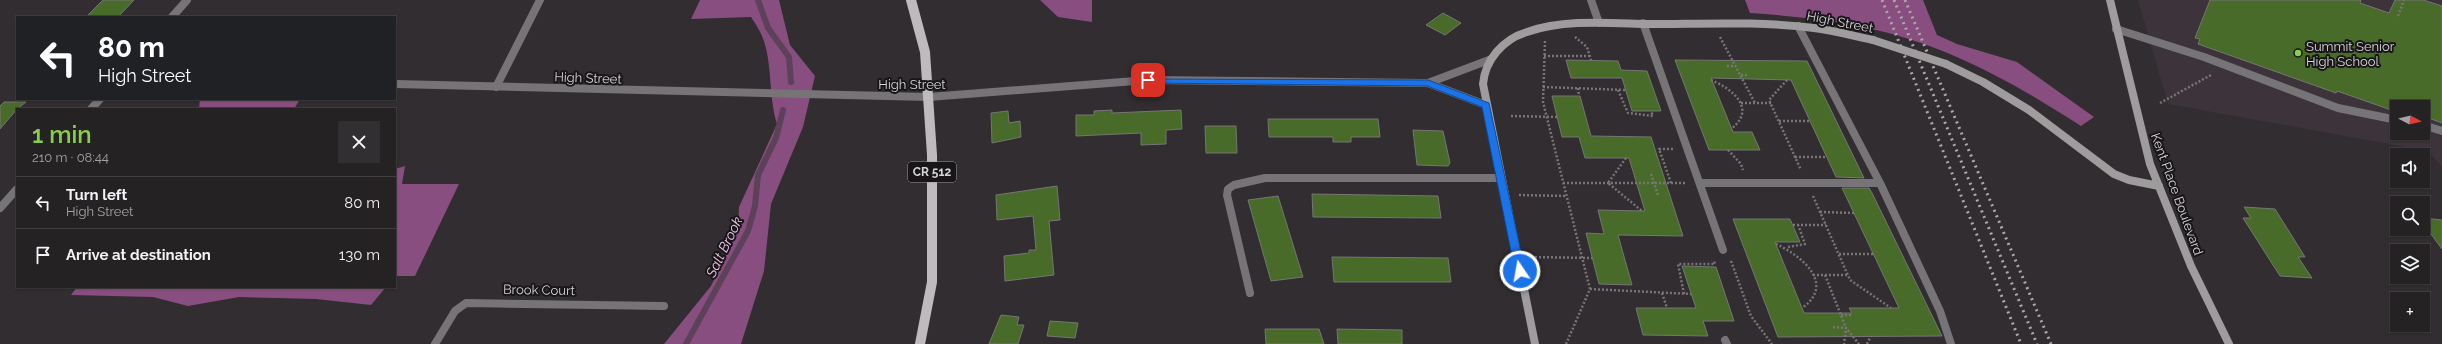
<!DOCTYPE html>
<meta charset="utf-8">
<style>
:root{--surface:#252224;--page:#312f31;--text:#f1f3f6;--muted:#a3a4a6;--line:#423f41;--accent:#89cf49}
body{margin:0;font-family:Raleway,sans-serif;background:var(--page);color:var(--text);height:100vh;display:flex;flex-direction:column;font-size:15px;white-space:nowrap}
*{box-sizing:border-box;margin:0}
p{font-size:13px;color:var(--muted)}
.icon{flex:none;width:22px;height:22px;fill:none;stroke:currentColor;stroke-width:2;stroke-linecap:round;stroke-linejoin:round}
.map{position:relative;flex:1;overflow:hidden}
.side{position:absolute;left:16px;top:108px;width:380px;height:180px;display:flex;flex-direction:column;background:var(--surface);border-radius:0px;box-shadow:0 1px 3px #0004,0 0 0 1px var(--line)}
.side>*{flex:none}
.hud{position:absolute;left:16px;top:16px;width:380px;height:84px;border-radius:0px;box-shadow:0 1px 3px #0004,0 0 0 1px var(--line);background:#202124;color:#fff;overflow:hidden}
.needle{width:26px;rotate:97deg}
.buttons{position:absolute;left:2390px;top:100px;display:grid;gap:8px}
.buttons a{display:grid;place-items:center;width:40px;height:40px;border-radius:0px;background:var(--surface);box-shadow:0 1px 3px #0004,0 0 0 1px var(--line);font-size:20px}
.pin{position:absolute;display:grid;place-items:center;width:34px;height:34px;color:#fff;margin:-17px;border-radius:8px;box-shadow:0 2px 6px #0006}
.me{position:absolute;width:44px;margin:-22px;rotate:348deg;stroke-linejoin:round;filter:drop-shadow(0 0 3px #0008)}
.turn{display:flex;align-items:center;gap:14px;height:84px;padding:0 16px;font-size:18px}
.turn .icon{width:52px;height:52px;stroke-width:2.5}
.turn b{display:block;font-size:28px;line-height:34px}
.round{display:grid;place-items:center;flex:none;width:42px;height:42px;border-radius:0px;background:var(--page)}
.summary{display:flex;align-items:center;justify-content:space-between;height:68px;padding:0 16px}
h1{font-size:24px;font-weight:600;line-height:30px;color:var(--accent)}
ul{padding:0;list-style:none}
li{display:flex;align-items:center;gap:12px;height:52px;padding:0 16px;border-top:1px solid var(--line)}
li div{flex:1}
li b{display:block;font-size:15px}
li em{font-style:normal}
.map>svg:first-child{display:block}
.built{fill:#3c333b;fill-rule:evenodd}
.forest{fill:#874e7f}
.lines{fill:none;stroke-linecap:round;stroke-linejoin:round}
.stream{stroke:#5c4159;stroke-width:6}
.building{fill:#486b2a;stroke:#747773}
.path{stroke:#787577;stroke-width:2.5;stroke-dasharray:2 2;stroke-linecap:butt}
.lane{stroke:#767476;stroke-width:8}
.street{stroke:#767476;stroke-width:8}
.secondary{stroke:#9f9c9e;stroke-width:8}
.primary{stroke:#bebabd;stroke-width:10}
.rail{stroke:#aca9ab;stroke-width:3;stroke-dasharray:2 4;stroke-linecap:butt}
.secondary-bridge{stroke:#9f9c9e;stroke-width:8}
.route{fill:#1a73e8;stroke:#114b97}
.poi-dot{fill:#89cf49;stroke:#181618;stroke-width:1.5}
.labels{text-anchor:middle;dominant-baseline:central;stroke-width:4;stroke-linejoin:round;paint-order:stroke}
.shield{fill:#181618;stroke:#9e9b9d;stroke-width:1}
.shield-label{font-size:12px;font-weight:bold;fill:#d7d4d6}
.street-label{font-size:13px;fill:#d7d4d6;stroke:#181618}
.poi-label{font-size:13px;fill:#d7d4d6;stroke:#181618;text-anchor:start}
.water-label{font-size:14px;font-style:italic;fill:#f7c5ef;stroke:#181618}
</style>
<div class="map">
<svg width="2442" height="344" viewBox="0 0 2442 344">
<rect width="100%" height="100%" fill="#312d30"/>
<!-- built -->
<path class="built" d="M2138,0h304v167l-14,-16 -260,-47zM2397,107h26v26h-26z"/>
<!-- forest -->
<path class="forest" d="M700,0h79l11,45 25,31 -12,51 -32,77 -7,67 -23,73h-77l47,-58 27,-55 1,-24 38,-83c-9,-28 -4,-62 -15,-88 -3,-7 -7,-13 -11,-19l-60,2z
M1040,0h52v22l-34,-5z
M1745,0h178l14,35 20,9 60,18 77,55 -13,9c-63,-41 -131,-79 -205,-96 -41,-10 -84,-14 -126,-17z
M200,99h100l-6,10h-95z
M405,166l-3,18h57l-44,92h-20v-107z
M77,287h309l-15,18 -55,-6 -77,-2 -51,9 -35,-9 -82,-2z"/>
<g class="lines">
<!-- stream -->
<path class="stream" d="M758,0l10,28 21,29 2,25
M686,344l62,-113 7,-25 3,-31 18,-37 7,-28"/>
</g>
<!-- building -->
<path class="building" d="M103,0h31l-16,17h-32z
M2210,0h151l-1,3 29,10 6,-13h28l19,6v117l-19,-7v-9l-26,-1v6l-60,-21 -1,2 -138,-49 2,-5 -5,-1z
M1443,13l18,10 -16,12 -19,-10z
M1566,60l52,1 3,9 26,1 14,40h-29l-10,-33h-51z
M1675,60l132,1 57,117 -28,-1 -45,-97 -80,-2 22,54h19l8,18h-51z
M1552,96h28l11,40 60,1 32,99 -65,-1 14,50 -33,-1 -13,-51 18,1 -6,-24 47,1 -16,-53h-44l-6,-21h-17z
M4,102h22l-9,7 -17,20v-23z
M1112,110v3l69,-3 1,19 -16,1v14l-25,1v-12l-65,3v-21h18v-4z
M1008,111l1,12 11,-2 1,16 -29,6 -1,-30z
M1268,119h110l2,18h-29v5h-18v-5h-64z
M1205,126h31l1,27h-31z
M1413,130l30,1 7,32 -2,3 -31,-1z
M1057,186l3,34 -11,1 5,54 -49,6 -1,-25 25,-3v-3h7l-3,-34 -36,4 -1,-25z
M1842,188h27l3,5 70,143 -164,1 -45,-118h57l10,23h-25l29,71h48l-3,-5h50z
M1312,194l126,2 3,22 -128,-1z
M1278,196l25,81 -32,4 -23,-81z
M2244,207l31,2 30,48h-7l14,21 -32,-2 -37,-58h8z
M2423,218l19,2v29l-19,-26z
M1332,257l116,1 3,24h-117z
M1682,266l34,1 18,54h-31l5,15 -65,-1 -7,-27h60z
M1001,315l18,2 -2,8h7l-6,19h-29z
M1050,321l28,2 -3,15 -28,-2z
M1265,329h54l5,15h-58z
M1337,329l65,1v14h-64z"/>
<g class="lines">
<!-- path -->
<path class="path" d="M2398,16l6,-16
M1575,37l12,10 4,13
M1720,37l35,66
M1545,41l-2,61 47,187 -24,55
M1544,56h46
M1727,66h8
M1741,75h7
M1711,80c22,9 46,29 20,49
M1787,80l-18,20 32,70
M1543,87l83,3
M1578,88l1,8
M1618,90l10,23 25,3 -2,-5
M1741,103h30
M2160,103l51,-28
M1511,116l46,1
M1779,121h31
M1728,150l13,14 2,6
M1795,157h32
M1626,158l-18,25 34,28
M1651,174l7,21
M1563,183h122
M1671,183l-12,-34h15
M1519,195l47,1
M1813,196l37,84 41,28
M1820,212l34,1
M1793,225h33
M1776,244c26,12 60,40 26,64
M1788,247l17,-3 -7,-19
M1839,254h34
M1531,257l61,1
M1731,261l20,55 21,28
M1813,275h35
M1825,275l21,53 -2,16
M1590,289l101,5
M1662,293l5,15
M1684,294l-6,-30h37l-1,-3
M1841,315h11
M1833,327l13,1 13,16
M1867,344l4,-8"/>
<!-- lane -->
<path class="lane" d="M1643,23l80,227
M1798,26l82,157 60,128 11,33
M2116,29l88,28 134,51 59,12
M496,87l44,-87
M2423,125l19,6
M1700,183h180
M1250,293l-23,-98 1,-6 6,-4 31,-7h236
M1725,340l2,4"/>
<!-- street -->
<path class="street" d="M1591,0l8,23
M172,17l15,-17
M1428,83l61,-23
M395,84l534,13 219,-17 280,3 58,22
M91,109l9,-10
M0,208l17,-19
M435,344l20,-33 11,-8 198,3"/>
<!-- secondary -->
<path class="secondary" d="M2110,0l40,164 41,102 38,78
M1946,64l37,18 46,28 85,64 15,6 30,6
M1535,344l-52,-260c2,-24 20,-45 44,-52 37,-13 81,-9 120,-8 55,0 112,-3 167,4 19,2 39,8 59,12"/>
<!-- primary -->
<path class="primary" d="M911,0l14,52 7,103v127l-12,62"/>
<!-- rail -->
<path class="rail" d="M1882,0l139,344
M1894,0l143,344
M1905,0l146,344"/>
<!-- secondary-bridge -->
<path class="secondary-bridge" d="M1873,40l73,24"/>
</g>
<!-- route -->
<path class="route" d="M1145,79l283,1 61,23 36,168 -5,4 -5,-4 -33,-164 -55,-21 -279,-3 -3,-1z"/>
<!-- markers -->
<circle class="poi-dot" cx="2298" cy="53" r="4"/>
<g class="labels">
<!-- shield labels -->
<rect class="shield" x="908" y="162" width="48" height="20" rx="3"/>
<g class="shield-label">
<text x="932" y="172">CR 512</text>
</g>
<!-- street labels -->
<g class="street-label">
<text transform="translate(1840 22) rotate(11)">High Street</text>
<text transform="translate(588 78) rotate(2)">High Street</text>
<text x="912" y="84">High Street</text>
<text transform="translate(2177 194) rotate(70)">Kent Place Boulevard</text>
<text transform="translate(539 290) rotate(1)">Brook Court</text>
</g>
<!-- poi labels -->
<g class="poi-label">
<text x="2306" y="46">Summit Senior<tspan x="2306" dy="15">High School</tspan></text>
</g>
<!-- water labels -->
<g class="water-label">
<text transform="translate(724 247) rotate(-64)">Salt Brook</text>
</g>
</g>
</svg>
<div class="buttons">
<a><svg class="needle" viewBox="-14 -14 28 28"><path d="M0-13l5 13h-10z" fill="#e53935"/><path d="M0 13l5-13h-10z" fill="#a3a4a6"/></svg></a>
<a><svg class="icon" aria-label="sound" viewBox="0 0 24 24"><path d="M4 9h4l5-4v14l-5-4H4zM17 9q2 3 0 6"/></svg></a>
<a><svg class="icon" aria-label="search" viewBox="0 0 24 24"><circle cx="10" cy="10" r="6"/><path d="M15 15l6 6"/></svg></a>
<a><svg class="icon" aria-label="layers" viewBox="0 0 24 24"><path d="M12 4l9 5-9 5-9-5zM3 14l9 5 9-5"/></svg></a>
<a>+</a>
</div>
<div class="pin" style="left:1148px;top:80px;background:#d93025"><svg class="icon" aria-label="arrive" viewBox="0 0 24 24"><path d="M6 21V4h12l-3 4 3 4H6"/></svg></div>
<svg class="me" style="left:1520px;top:271px" viewBox="-20 -20 40 40"><circle r="17" fill="#1a73e8" stroke="#fff" stroke-width="3"/><path d="M0-11L8 9 0 5-8 9z" fill="#fff"/></svg>
<div class="hud">
<div class="turn"><svg class="icon" aria-label="left" viewBox="0 0 24 24"><path d="M17 20v-9H6M10 6l-5 5 5 5"/></svg><div><b>80 m</b>High Street</div></div>
</div>
<section class="side">
<div class="summary"><div><h1>1 min</h1><p>210 m · 08:44</p></div><a class="round"><svg class="icon" aria-label="close" viewBox="0 0 24 24"><path d="M6 6l12 12M18 6L6 18"/></svg></a></div>
<ul>
<li><svg class="icon" aria-label="left" viewBox="0 0 24 24"><path d="M17 20v-9H6M10 6l-5 5 5 5"/></svg><div><b>Turn left</b><p>High Street</p></div><em>80 m</em></li>
<li><svg class="icon" aria-label="arrive" viewBox="0 0 24 24"><path d="M6 21V4h12l-3 4 3 4H6"/></svg><div><b>Arrive at destination</b></div><em>130 m</em></li>
</ul>
</section>
</div>
